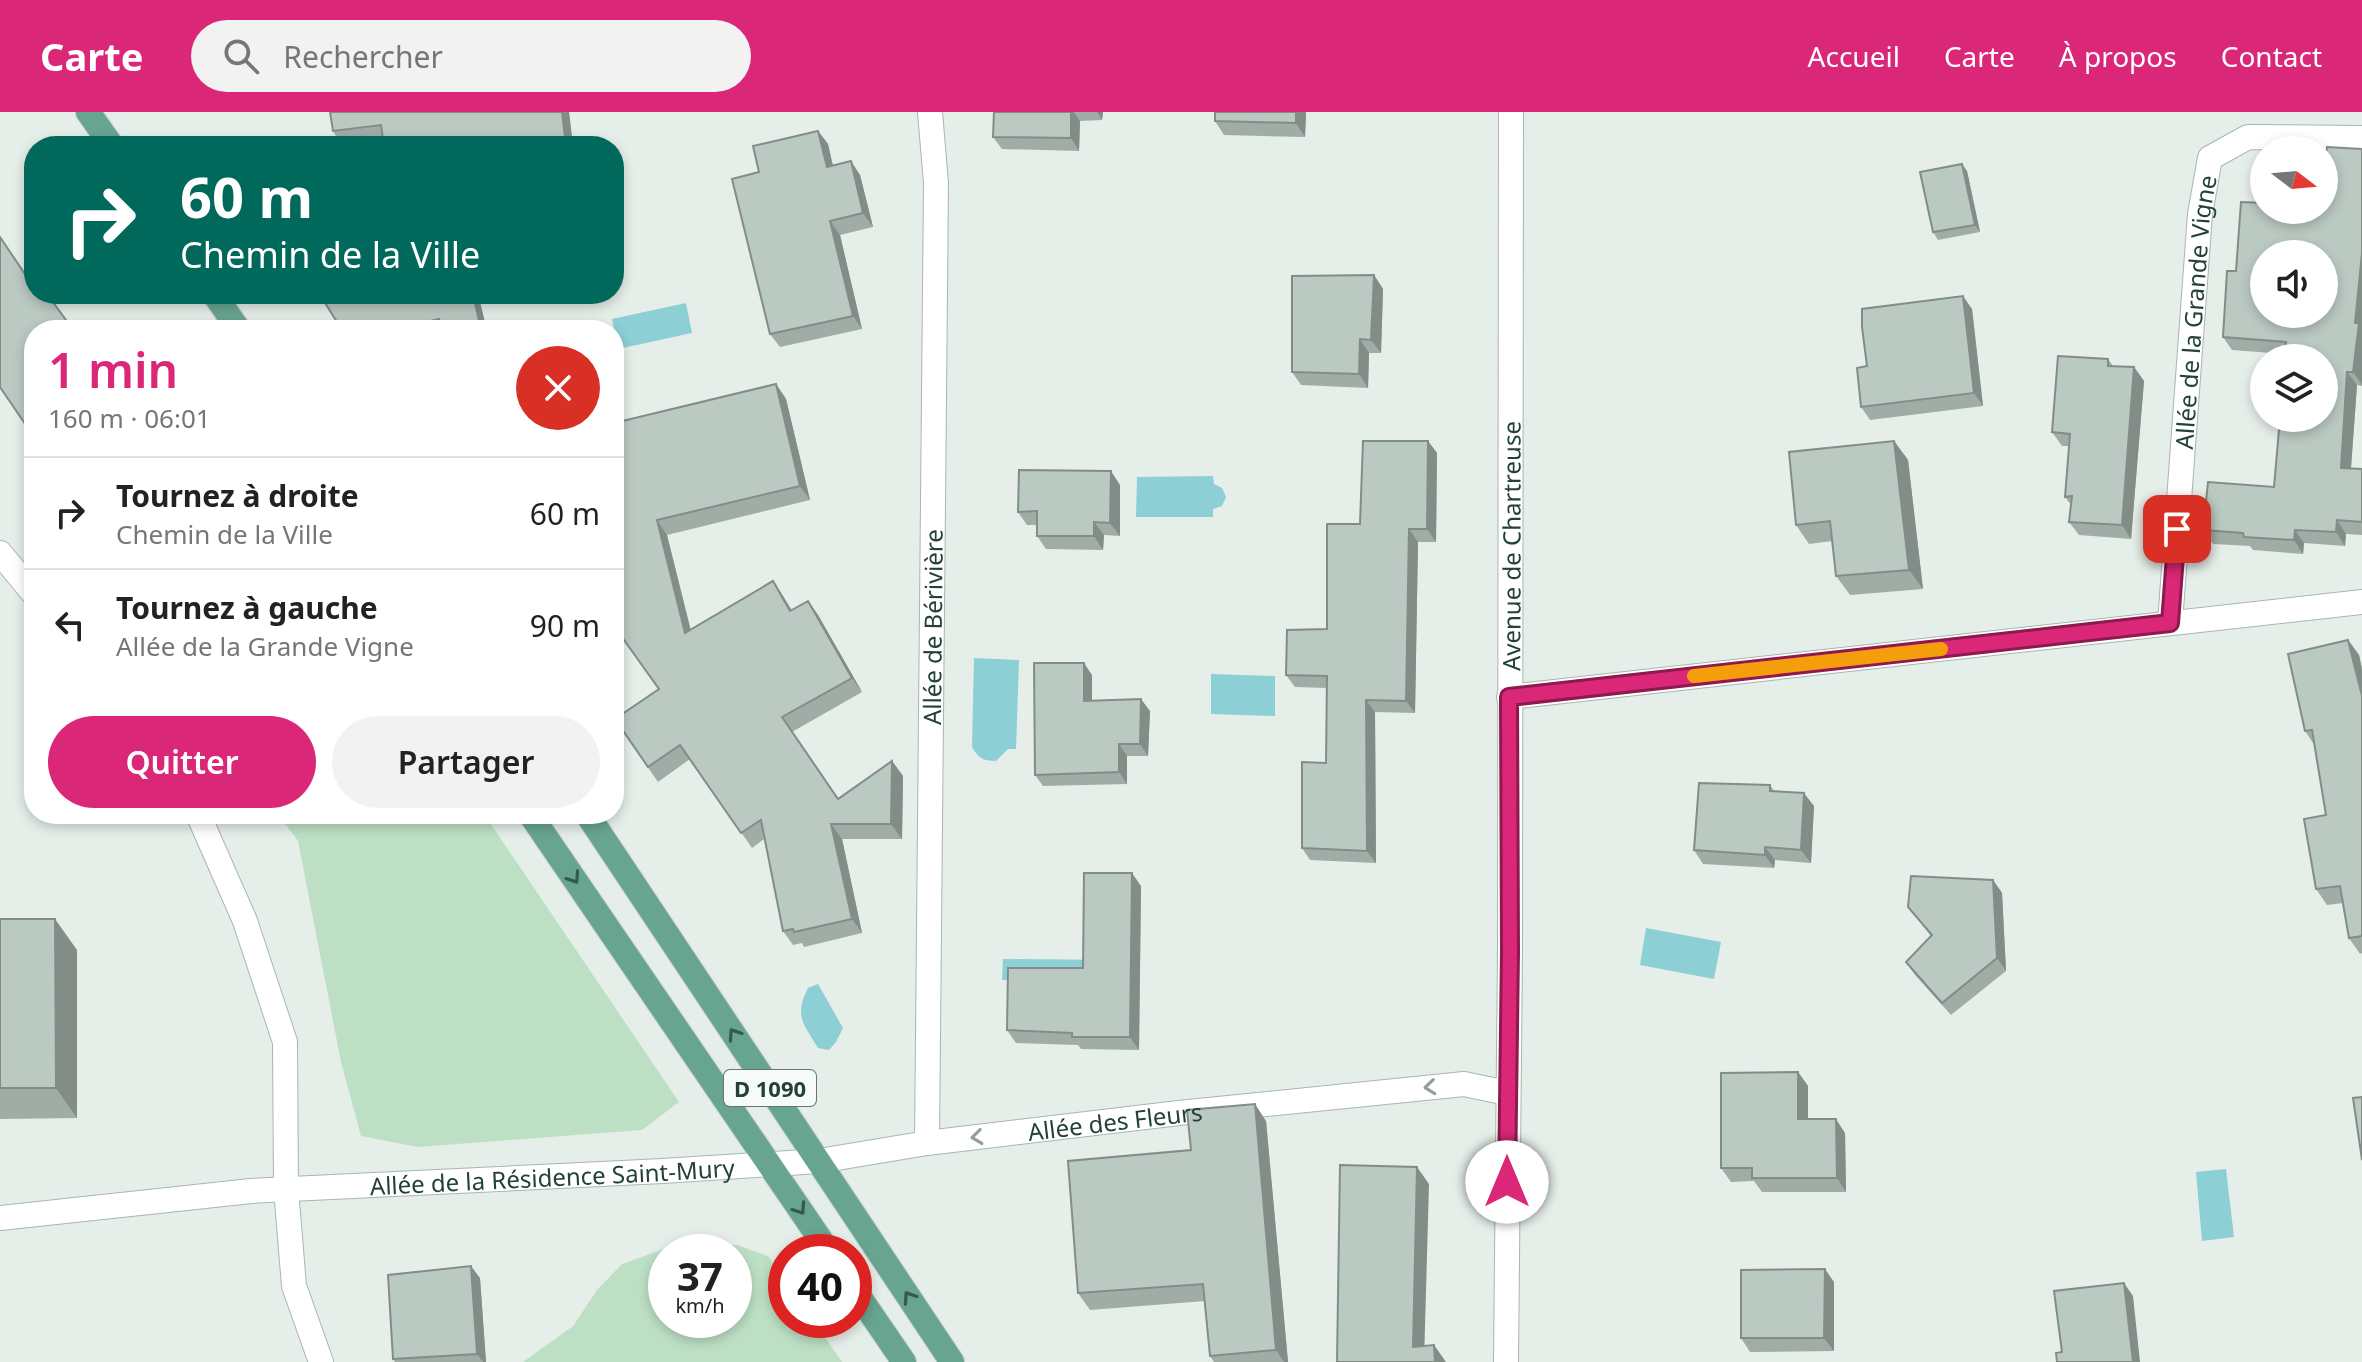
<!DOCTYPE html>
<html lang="fr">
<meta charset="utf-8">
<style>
:root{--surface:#fff;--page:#f2f2f2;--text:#222;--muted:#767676;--line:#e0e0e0;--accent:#db2777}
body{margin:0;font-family:"Noto Sans",sans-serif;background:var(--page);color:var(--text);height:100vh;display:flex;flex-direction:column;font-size:30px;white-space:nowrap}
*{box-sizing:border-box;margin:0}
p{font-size:26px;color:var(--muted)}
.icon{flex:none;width:44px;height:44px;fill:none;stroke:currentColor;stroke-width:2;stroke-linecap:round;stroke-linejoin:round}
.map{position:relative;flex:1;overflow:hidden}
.details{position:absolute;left:24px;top:208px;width:600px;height:504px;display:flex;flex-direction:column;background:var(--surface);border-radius:32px;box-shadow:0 4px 12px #0003}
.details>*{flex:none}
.guide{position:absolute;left:24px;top:24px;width:600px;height:168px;border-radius:32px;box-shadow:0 4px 12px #0003;background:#00695c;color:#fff;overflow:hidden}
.needle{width:52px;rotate:106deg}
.controls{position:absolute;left:2250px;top:24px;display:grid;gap:16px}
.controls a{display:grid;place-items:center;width:88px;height:88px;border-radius:50%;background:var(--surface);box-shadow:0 4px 12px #0003;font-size:40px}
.speed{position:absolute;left:648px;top:1122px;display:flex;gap:16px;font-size:40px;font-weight:700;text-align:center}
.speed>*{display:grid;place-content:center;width:104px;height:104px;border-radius:50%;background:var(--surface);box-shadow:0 4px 12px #0003;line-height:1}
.speed small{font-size:20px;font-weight:400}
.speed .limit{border:12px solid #d22;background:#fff;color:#111}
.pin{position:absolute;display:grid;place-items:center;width:68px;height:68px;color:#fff;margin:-34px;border-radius:16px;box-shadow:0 4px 12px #0006}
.me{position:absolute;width:88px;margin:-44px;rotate:0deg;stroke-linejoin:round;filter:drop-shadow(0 0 6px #0008)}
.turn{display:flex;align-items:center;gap:28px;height:168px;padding:0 24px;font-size:36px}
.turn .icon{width:104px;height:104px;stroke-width:2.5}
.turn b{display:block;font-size:56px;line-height:68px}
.round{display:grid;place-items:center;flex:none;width:84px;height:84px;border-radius:42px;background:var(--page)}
.summary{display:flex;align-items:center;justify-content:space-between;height:136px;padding:0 24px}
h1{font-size:48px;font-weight:600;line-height:60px;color:var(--accent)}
.button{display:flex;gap:16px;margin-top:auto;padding:16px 24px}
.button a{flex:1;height:92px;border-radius:48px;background:var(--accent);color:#fff;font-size:32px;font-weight:600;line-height:92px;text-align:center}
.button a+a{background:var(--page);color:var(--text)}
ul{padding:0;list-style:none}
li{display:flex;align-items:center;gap:24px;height:112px;padding:0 24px;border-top:2px solid var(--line)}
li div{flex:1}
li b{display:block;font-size:30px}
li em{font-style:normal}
header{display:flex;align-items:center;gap:48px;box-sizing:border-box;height:112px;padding:0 40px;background:var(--accent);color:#fff}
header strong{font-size:38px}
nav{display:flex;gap:44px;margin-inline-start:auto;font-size:28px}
.search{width:560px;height:72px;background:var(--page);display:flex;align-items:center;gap:20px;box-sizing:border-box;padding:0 28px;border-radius:44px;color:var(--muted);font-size:30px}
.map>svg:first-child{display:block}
.green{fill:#bde0c4;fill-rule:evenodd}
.water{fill:#8ccfd4}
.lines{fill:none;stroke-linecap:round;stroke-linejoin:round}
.minor-casing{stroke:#a7b7b0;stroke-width:26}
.major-casing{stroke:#c1cac7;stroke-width:26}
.minor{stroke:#fff;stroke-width:24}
.major{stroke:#68a590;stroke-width:24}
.wall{fill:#a0ada7}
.shaded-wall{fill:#828d88}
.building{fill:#bac9c2;stroke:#828d88;stroke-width:2;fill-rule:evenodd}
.oneway{stroke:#345a4d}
.oneway2{stroke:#91a09b}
.route-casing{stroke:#8e194d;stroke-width:20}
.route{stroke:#db2777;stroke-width:14}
.slow{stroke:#f59e0b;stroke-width:14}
.labels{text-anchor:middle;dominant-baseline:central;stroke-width:6;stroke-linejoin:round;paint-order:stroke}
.shield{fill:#f6faf8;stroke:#627871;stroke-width:2}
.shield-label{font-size:22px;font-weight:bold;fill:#234137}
.street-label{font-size:24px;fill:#234137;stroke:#f6faf8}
</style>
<header>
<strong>Carte</strong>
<div class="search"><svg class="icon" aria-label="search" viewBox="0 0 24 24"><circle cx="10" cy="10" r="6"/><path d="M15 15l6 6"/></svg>Rechercher</div>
<nav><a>Accueil</a><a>Carte</a><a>À propos</a><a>Contact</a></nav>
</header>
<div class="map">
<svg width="2362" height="1250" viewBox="0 0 2362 1250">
<rect width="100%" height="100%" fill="#e5eee9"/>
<!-- green -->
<path class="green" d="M278,702h206l195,288 -37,28 -224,17 -57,-11 -20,-74 -43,-221z
M700,1132l37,1 31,11 18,26v38h27l29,42h-319l50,-36 24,-36 25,-26 42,-15zM666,1140h68v68h-68z"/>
<!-- water -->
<path class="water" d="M686,191l6,30 -74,16 -6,-30z
M1213,364l1,8 8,4 4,9 -4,9 -9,3v8h-77l1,-40z
M974,546l45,2 -3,89h-8l-12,12c-13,0 -18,-3 -24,-14z
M1211,562l64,2v40l-64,-2z
M1646,816l75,14 -7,37 -74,-14z
M1003,847l110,1v21l-111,-1z
M818,872l25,44 -7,14 -7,8 -11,-2c-15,-25 -24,-32 -10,-60z
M2226,1057l8,68 -32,4 -6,-69z"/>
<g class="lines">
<!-- minor casing -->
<g class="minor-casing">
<g id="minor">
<path d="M0,441l34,41"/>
<path id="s1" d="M2170,511l30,-409 10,-56 38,-21 114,1"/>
<path d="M1509,585l853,-95"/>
<path d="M198,702l47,107 40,121 1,147 8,97 27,76"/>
<path id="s2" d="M927,1031l9,-960 -6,-71"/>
<path id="s3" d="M0,1106l251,-27 412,-20 156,-10 108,-18 252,-30 285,-29 43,9"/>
<path id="s4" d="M1506,1250l4,-411 1,-839"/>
</g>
</g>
<!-- major casing -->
<g class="major-casing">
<path id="major" d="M88,0l24,34
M214,182l25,36
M530,702l299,438
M587,702l365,548
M854,1177l50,73"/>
</g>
<!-- minor -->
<use href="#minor" class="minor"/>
<!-- major -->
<use href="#major" class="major"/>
</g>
<!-- wall -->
<path class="wall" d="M330,0h239l4,34 -190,-8 -42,6 -8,-13z
M994,0h109l-1,8 -22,1 -1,30 -77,-2 -9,-12z
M1215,0h91l-1,25 -81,-2 -9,-14z
M818,19l10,13 5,22 27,9 13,52 -33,8 22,94 -82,18 -10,-13 -11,-162z
M2362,37v237l-5,-1 -6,83 11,1v66l-16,-1 -1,12 -41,-3 -1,11 -50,-4 -3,-4 -37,-2 -10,-14 71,-43 11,-133 -53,-4 -9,-13 13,-66 88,-61z
M1967,59l13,61 -42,8 -5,-8z
M1374,163l9,14 -2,64h-12l-1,35 -67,-3 -9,-13z
M32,171l15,11 26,36h-39z
M333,182l154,36h-145z
M1972,197l11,97 -113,14 -9,-13 6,-41z
M2108,247l5,7 21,1 10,14 -13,158 -52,-4 -10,-13 2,-17 -6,-8 4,-51h-7l-10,-14z
M776,272l10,15 24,101 -143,35 23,94 83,-48 19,29 16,-9 10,14 44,77 -70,40 46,66 54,-37 11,15 -1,63h-60l20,94 -58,14 -2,-4 -9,2 -10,-14 -19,-92 -12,9 -62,-89 -32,23 -43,-63 44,-30 -36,-51 -9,7v-222z
M1428,329l9,12 -1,89h-18l-3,171 -40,-1 1,151 -66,-3 -8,-12 24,-85 1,-75 -32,-1 -9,-12 41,-46 33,-105z
M1894,329l14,19 15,129 -73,6 -14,-19 -4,-35 -23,3 -13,-19z
M1120,373v51l-16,-1 -1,15 -57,-1 -9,-13v-11h-10l-9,-13z
M2348,528l11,15 3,14v284l-2,1 -11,-16 -6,-35 -16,2 -11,-16 10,-74 -11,-69 -10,-15z
M1092,563v25l58,11 -2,45h-21v28l-84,2 -8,-11z
M1770,673l5,7 39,14 -3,57 -36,-3 -1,8 -71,-4 -9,-14z
M1993,768l9,13 4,78 -55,44 -36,-40 -9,-13 25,-26 -23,-29z
M1141,774l-2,164 -58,-1 -3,-4 -62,-2 -9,-13 76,-62z
M0,807l77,31v168l-77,1z
M1798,960l10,14v33l37,14 1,59h-84l-8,-11 -23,1 -10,-14z
M1266,1009l22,241h-74l-4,-6 -5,-55 -115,9 -12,-17z
M480,1166l6,84h-91l-2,-3z
M1834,1170v69l-84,1 -9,-14z"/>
<!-- shaded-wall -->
<path class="shaded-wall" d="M562,0h7l4,34h-7z
M1071,0h3l6,9 -1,30 -8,-13z
M1097,0h6l-1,8z
M1296,0h10l-1,25 -9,-14z
M818,19l10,13 8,36 -9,-13z
M851,49l9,14 13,52 -10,-14z
M1962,52l5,7 13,61 -5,-7z
M830,109l10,14 22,94 -9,-13z
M2362,141v132l-9,-13 2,-49z
M1374,163l9,14 -2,64 -10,-13z
M473,182h5l9,36h-6z
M1963,184l9,13 11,97 -9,-13z
M1360,227l9,14 -1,35 -9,-14z
M2134,255l10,14 -13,158 -9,-14z
M2347,260l10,13 -7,96 -9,-13z
M776,272l10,15 24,101 -10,-14z
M1428,329l9,12 -1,89 -9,-13z
M1894,329l14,19 15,129 -14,-19z
M1111,359l9,14v51l-10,-13z
M657,408l10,15 28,112 -10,-14z
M2337,408l9,14 -1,12 -9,-14z
M1094,410l10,13 -1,15 -9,-14z
M1409,417l9,13 -3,171 -9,-12z
M2295,418l9,13 -1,11 -9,-14z
M773,469l10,15 17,30 -10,-15z
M808,489l10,14 44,77 -10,-14z
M2348,528l11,15 3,14v27z
M1084,551l8,12v37l-8,-11z
M1141,587l9,12 -2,45 -8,-12z
M1366,588l9,12 1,151 -9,-12z
M1119,632l8,12v28l-8,-12z
M892,649l11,15 -1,63 -11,-15z
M1804,681l10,13 -3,57 -10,-13z
M831,712l11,15 20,94 -10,-14z
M1765,735l10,13 -1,8 -9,-13z
M1132,761l9,13 -2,164 -9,-13z
M1993,768l9,13 4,78 -9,-13z
M55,807l22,31v168l-21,-30z
M1798,960l10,14v47l-10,-14z
M1255,992l11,17 22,241h-4l-8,-12z
M1836,1007l9,14 1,59 -9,-14z
M1417,1055l12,17 -5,178 -11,-15z
M471,1154l9,12 6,84h-3l-6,-8z
M1825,1157l9,13v69l-10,-13z
M2124,1171l9,13 7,66h-7z
M1434,1233l12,17h-11z"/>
<!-- building -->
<path class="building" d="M330,0h232l4,34h-182l-3,-21 -48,6z
M994,0h77v26l-78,-1z
M1215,0h81v11l-81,-2z
M818,19l9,36 24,-6 12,52 -33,8 23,95 -83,18 -38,-155 27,-7 -6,-26z
M2327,35l35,2v104l-7,70h4l-6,49h-6l-6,96 21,1v53l-25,-2 -1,12 -41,-2 -1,10 -50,-3 -1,-4 -40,-3 5,-48 66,5 6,-69h44v-60h-39l1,-16 -63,-5 4,-66h9l5,-69 23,1v7h60v-41zM2264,142h60v60h-60z
M1962,52l13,61 -42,7 -13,-60z
M0,125l31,46 3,-2v13h13l19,26 -7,5 4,5h-29v107l-34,-50z
M1374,163l-3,65 -11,-1 -1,35 -67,-2v-96z
M333,182h140l8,36h-39l-3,-11 -47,11h-50l-20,-32z
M1963,184l11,97 -113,14 -4,-39 10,-2 -5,-39v-18z
M2058,244l50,3v7l26,1 -12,158 -53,-3 3,-26 -7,1 5,-63 -18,-2z
M776,272l24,102 -143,34 28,113 88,-52 17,30 18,-10 44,77 -70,39 56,82 54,-38 -1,63h-60l21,95 -58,13 -1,-3 -10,2 -22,-111 -20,13 -61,-88 -32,22 -33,-48 44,-30 -45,-63v-203z
M1363,329h65l-1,88h-18l-3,172 -40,-1 1,151 -65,-3v-86l24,1 1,-87 -41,-1 1,-45 40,-1v-105h33z
M1894,329l15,129 -73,6 -6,-55 -34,4 -7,-73z
M1019,358l92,1 -1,52 -16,-1v14h-57v-25l-19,1z
M2348,528l14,56v240l-13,2 -9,-52 -24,3 -12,-70 22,-4 -14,-85 -7,1 -17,-77z
M1034,551h50v38l57,-2 -1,45h-21v28l-84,3z
M1699,671l71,2v6l34,2 -3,57 -36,-3v8l-71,-5z
M1084,761h48l-2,164h-58v-4l-65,-3 1,-62h75z
M1911,764l82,4 4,78 -55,45 -36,-41 26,-27 -24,-28z
M0,807h55l1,169h-56z
M1798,960v47h38l1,59h-85v-10h-31v-95z
M2362,985v63l-9,-62z
M1255,992l21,246 -66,6 -7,-72 -125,9 -10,-132 123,-11 -4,-40z
M1340,1053l77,2 -4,180 21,-2 1,17h-98z
M471,1154l6,88 -84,5 -5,-84z
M1825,1157l-1,69h-83v-68z
M2124,1171l9,79h-76l-1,-9 6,-1 -8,-61z"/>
<!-- one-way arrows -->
<defs><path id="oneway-chevron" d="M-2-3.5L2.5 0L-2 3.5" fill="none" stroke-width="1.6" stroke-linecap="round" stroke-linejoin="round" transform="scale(2)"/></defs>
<g class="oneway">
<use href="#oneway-chevron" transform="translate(574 766) rotate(56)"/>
<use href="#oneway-chevron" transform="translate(734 922) rotate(-124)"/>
<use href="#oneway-chevron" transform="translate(800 1097) rotate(56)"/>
<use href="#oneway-chevron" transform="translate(909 1185) rotate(-124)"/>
</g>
<g class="oneway2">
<use href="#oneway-chevron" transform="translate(1430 975) rotate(174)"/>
<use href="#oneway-chevron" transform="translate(977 1025) rotate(173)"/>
</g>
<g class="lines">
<!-- route casing -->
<g class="route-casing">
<path id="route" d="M1507,1070l3,-231 -1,-254 661,-74 7,-94"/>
</g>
<!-- route -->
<use href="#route" class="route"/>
<!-- slow -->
<path class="slow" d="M1694,564l247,-27"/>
</g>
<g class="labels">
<!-- shield labels -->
<rect class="shield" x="724" y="958" width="92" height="36" rx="6"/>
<g class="shield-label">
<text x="770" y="976">D 1090</text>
</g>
<!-- street labels -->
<g class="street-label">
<text stroke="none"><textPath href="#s1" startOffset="312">Allée de la Grande Vigne</textPath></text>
<text stroke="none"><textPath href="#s4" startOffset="816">Avenue de Chartreuse</textPath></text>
<text stroke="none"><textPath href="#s2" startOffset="516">Allée de Bérivière</textPath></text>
<text stroke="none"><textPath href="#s3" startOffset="1120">Allée des Fleurs</textPath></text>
<text stroke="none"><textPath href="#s3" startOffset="554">Allée de la Résidence Saint-Mury</textPath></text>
</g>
</g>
</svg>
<div class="controls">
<a><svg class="needle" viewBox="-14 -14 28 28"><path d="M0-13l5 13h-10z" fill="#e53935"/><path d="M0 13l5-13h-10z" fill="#767676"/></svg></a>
<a><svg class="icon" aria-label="sound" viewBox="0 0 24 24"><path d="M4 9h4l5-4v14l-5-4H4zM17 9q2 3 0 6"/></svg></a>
<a><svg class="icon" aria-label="layers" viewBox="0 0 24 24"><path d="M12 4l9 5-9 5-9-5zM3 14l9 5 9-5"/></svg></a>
</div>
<div class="speed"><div>37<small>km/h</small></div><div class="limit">40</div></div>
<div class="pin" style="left:2177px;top:417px;background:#d93025"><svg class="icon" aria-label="arrive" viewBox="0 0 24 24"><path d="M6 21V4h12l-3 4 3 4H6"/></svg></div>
<svg class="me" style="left:1507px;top:1070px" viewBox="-20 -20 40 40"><circle r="19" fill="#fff"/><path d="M0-13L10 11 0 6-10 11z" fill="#db2777"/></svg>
<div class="guide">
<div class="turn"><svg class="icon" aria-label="right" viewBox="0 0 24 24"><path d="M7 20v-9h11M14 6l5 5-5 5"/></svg><div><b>60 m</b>Chemin de la Ville</div></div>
</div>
<section class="details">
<div class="summary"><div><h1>1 min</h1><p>160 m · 06:01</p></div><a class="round" style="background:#d93025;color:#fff"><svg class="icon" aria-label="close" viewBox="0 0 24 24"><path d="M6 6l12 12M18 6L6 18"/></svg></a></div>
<ul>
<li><svg class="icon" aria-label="right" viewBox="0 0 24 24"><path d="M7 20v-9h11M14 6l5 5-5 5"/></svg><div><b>Tournez à droite</b><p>Chemin de la Ville</p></div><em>60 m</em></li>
<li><svg class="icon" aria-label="left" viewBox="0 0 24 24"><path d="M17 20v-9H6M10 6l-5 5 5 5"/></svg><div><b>Tournez à gauche</b><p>Allée de la Grande Vigne</p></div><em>90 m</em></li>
</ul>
<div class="button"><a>Quitter</a><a>Partager</a></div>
</section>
</div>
